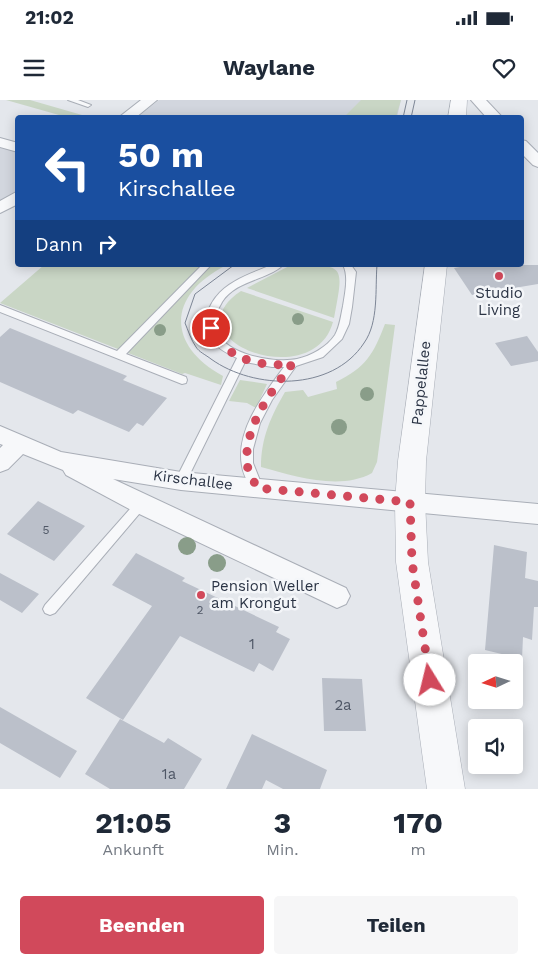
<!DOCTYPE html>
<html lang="de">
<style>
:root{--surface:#fff;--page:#f6f6f7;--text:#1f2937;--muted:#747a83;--accent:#d1495b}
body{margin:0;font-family:"Work Sans",sans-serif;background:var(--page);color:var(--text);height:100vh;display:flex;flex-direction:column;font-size:19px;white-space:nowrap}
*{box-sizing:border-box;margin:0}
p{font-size:16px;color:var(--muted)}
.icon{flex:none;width:28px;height:28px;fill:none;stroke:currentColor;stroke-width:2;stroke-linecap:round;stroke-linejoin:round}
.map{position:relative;height:689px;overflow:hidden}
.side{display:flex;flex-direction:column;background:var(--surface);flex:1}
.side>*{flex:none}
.hud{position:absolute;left:15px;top:15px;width:509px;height:152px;border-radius:5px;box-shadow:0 2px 12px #0003;background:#1a4fa0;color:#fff;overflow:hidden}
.needle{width:32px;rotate:266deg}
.fabs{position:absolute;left:468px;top:554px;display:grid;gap:10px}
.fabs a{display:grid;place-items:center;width:55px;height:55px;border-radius:5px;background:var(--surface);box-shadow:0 2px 12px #0003;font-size:25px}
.pin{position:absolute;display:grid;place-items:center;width:42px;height:42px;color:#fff;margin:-21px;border:2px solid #fff;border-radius:50%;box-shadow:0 1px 5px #0007}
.me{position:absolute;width:55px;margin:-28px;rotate:351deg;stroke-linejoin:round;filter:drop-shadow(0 0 4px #0008)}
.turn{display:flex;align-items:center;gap:18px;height:105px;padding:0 20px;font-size:22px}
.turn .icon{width:65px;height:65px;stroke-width:2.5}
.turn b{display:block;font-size:35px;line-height:42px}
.then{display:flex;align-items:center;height:48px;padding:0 20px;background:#0003;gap:10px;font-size:19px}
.eta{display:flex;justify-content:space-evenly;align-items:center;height:85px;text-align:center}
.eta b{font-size:30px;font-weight:700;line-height:35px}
.action{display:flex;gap:10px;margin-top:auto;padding:10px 20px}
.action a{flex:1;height:58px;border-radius:5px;background:var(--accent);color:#fff;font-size:20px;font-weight:700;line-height:58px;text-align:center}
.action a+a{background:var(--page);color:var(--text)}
.status{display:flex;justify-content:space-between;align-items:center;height:35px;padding:0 25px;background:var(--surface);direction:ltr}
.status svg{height:14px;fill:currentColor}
header{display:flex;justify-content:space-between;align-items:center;height:65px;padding:0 20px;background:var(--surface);font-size:22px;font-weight:700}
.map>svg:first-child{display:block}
.built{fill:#d2d6de}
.green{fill:#c9d6c5}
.building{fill:#bbc0ca}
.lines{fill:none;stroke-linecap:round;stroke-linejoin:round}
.service-casing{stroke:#a9aeb7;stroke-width:2}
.minor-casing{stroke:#a9aeb7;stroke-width:2}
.tertiary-casing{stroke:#a9aeb7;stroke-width:1}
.service{fill:#f7f8fa;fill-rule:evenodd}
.minor{fill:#f7f8fa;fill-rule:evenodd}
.tertiary{fill:#f7f8fa;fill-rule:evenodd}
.tram{stroke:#7d8696;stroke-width:1}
.tree{fill:#899d89}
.route{stroke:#d1495b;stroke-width:9;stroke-dasharray:0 16.2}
.poi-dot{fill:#d1495b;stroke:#f4f6f9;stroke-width:2}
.labels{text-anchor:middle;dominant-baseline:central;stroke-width:5;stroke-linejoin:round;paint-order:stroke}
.number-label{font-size:12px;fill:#4f5766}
.poi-label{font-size:15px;fill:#2b3445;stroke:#f4f6f9}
.street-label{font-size:15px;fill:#2b3445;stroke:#f4f6f9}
.near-number-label{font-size:15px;fill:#4f5766}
</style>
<div class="status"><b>21:02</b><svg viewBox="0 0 49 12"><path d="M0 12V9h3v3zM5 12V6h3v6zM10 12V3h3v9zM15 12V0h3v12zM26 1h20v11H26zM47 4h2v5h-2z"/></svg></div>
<header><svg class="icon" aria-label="menu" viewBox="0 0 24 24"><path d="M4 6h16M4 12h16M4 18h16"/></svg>Waylane<svg class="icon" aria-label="heart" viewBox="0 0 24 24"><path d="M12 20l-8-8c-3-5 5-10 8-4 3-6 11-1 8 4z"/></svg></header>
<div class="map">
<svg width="538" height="689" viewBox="0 0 538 689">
<rect width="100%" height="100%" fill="#e4e7ec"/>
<!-- built -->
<path class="built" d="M159,0h242l-4,17 -261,1z
M0,46l18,5 -1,41 -17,12z"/>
<!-- green -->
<path class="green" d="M6,0h24l59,17h-23z
M361,0h40l-5,17h-52z
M44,165h183c-59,29 -62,79 -4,111l-2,9 -36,-12 -3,1 -182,-71z
M291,165c55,0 53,-1 43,53l-87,-30z
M241,191l92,31c-20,73 -165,17 -92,-31z
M385,224l10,1 -18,137 -5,11c-32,18 -78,3 -111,-6 0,-29 10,-51 24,-75l18,-2 5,7 29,-8 -1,-7c30,-15 37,-27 49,-58z
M240,280l27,4 -11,24 -9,-5 -18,-2z"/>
<!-- building -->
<path class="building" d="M472,165h66v19l-66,11 -18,-27z
M10,228l117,48 -4,4 44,18 -24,28 -6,-3 -8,9 -51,-22 -5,4 -57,-25 -16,-7v-45z
M527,236l11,16v9l-27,5 -16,-23z
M38,401l47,25 -31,35 -47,-27z
M494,445l33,7 -2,26 13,3v26h-4l-2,33 -9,-3 -1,22 -37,-9z
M136,453l49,25 -3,3 97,46 -3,5 14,7 -17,32 -14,-8 -5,9 -74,-36 -57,84 -37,-22 66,-92 -40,-21z
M0,473l39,21 -17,19 -22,-13z
M322,578l40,1 4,52h-42z
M0,607l77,44 -17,27 -60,-35z
M120,619l44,24 4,-5 34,21 -18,30h-74l-25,-15z
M252,634l75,36 -7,19h-37l-17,-9 -4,9h-36z"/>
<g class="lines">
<!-- service casing -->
<g class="service-casing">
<path id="service" d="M68,0h10l13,5 -3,2z
M202,165h9l-85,89 60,23 1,3 -1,3 -4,1 -182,-72v-7l117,46z
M271,165h12c-15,15 -47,15 -61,37 -2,4 -7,12 -8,17 -2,34 58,45 83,40 14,-3 30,-12 38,-24 5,-9 6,-20 8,-29 2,-13 6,-30 0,-41h8l5,7 -4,35 -3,17 -7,15 -19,18 -27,9 -24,34 -12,23 -7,26v14l10,25 -2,3h-8c-4,-7 -10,-16 -11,-25 -7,-36 23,-73 42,-99h-12l-27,-5 -60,122h-8l-2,-3 62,-123c-22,-10 -28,-17 -32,-40 3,-7 6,-15 11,-21 13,-17 37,-24 55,-32z
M141,399l4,2 2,3 -2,3 -90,106 -5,2 -5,-2 -2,-4 2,-4 92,-104z"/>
</g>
<!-- minor casing -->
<g class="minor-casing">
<path id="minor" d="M141,0h16l-22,18h-17z
M471,0h15l17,18h-16z
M0,38l18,5v9l-18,-5z
M521,40l5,1 12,12v14l-5,-2 -12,-12z
M18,91v13l-18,9v-12z
M0,326l61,26 120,20 357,32v20l-357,-34 -68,-11 233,109 4,8 -4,8 -9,4 -204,-97 -67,-36 -3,-5 -40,-16 -15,15 -8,3v-24l3,-3 -3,-1z"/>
</g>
<!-- tertiary casing -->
<g class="tertiary-casing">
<path id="tertiary" d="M451,0h16l-1,18h-18z
M425,165h22l-21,196 -1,41 3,60 37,227h-38l-31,-227 -1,-60 3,-41z"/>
</g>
<!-- service -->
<use href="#service" class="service"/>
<!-- minor -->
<use href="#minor" class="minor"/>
<!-- tertiary -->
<use href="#tertiary" class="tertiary"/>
<!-- tram -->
<path class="tram" d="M403,18l4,-18
M411,18l4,-18
M234,165l-39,29 -10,29c3,7 6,17 11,24 3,5 10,8 15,12 43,31 121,33 153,-16 15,-21 11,-54 13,-78"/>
</g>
<!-- trees -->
<g class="tree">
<circle cx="298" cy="219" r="6"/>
<circle cx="160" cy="230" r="6"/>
<circle cx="367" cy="294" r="7"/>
<circle cx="339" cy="327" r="8"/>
<circle cx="187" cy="446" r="9"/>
<circle cx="217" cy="463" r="9"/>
</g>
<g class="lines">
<!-- route -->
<path class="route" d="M211,228c15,32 49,39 81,36 -20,27 -48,62 -45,99 0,7 7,18 10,25l153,14 2,60 18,118"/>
</g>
<!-- markers -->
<g class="poi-dot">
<circle cx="499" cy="176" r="5"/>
<circle cx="201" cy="495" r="5"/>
</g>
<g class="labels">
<!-- number labels -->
<g class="number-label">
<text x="46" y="430">5</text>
<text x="200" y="510">2</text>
</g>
<!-- poi labels -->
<g class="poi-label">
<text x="499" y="193">Studio<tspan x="499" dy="17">Living</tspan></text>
<text x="211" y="486" text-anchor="start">Pension Weller<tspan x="211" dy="17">am Krongut</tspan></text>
</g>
<!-- street labels -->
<g class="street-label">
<text transform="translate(421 283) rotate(-84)">Pappelallee</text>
<text transform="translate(193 380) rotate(7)">Kirschallee</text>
</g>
<!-- near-number labels -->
<g class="near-number-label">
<text x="252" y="544">1</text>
<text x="343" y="605">2a</text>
<text x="169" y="674">1a</text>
</g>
</g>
</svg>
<div class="fabs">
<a><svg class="needle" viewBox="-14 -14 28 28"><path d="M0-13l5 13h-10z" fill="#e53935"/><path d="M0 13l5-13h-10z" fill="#747a83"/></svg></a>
<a><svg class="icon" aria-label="sound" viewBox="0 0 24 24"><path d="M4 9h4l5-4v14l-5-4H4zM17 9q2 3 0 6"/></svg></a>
</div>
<div class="pin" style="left:211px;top:228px;background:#d93025"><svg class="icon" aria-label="arrive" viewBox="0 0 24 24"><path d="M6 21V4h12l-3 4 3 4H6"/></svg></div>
<svg class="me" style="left:430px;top:580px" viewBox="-20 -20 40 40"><circle r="19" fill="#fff"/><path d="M0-13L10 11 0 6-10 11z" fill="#d1495b"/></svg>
<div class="hud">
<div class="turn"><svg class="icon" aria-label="left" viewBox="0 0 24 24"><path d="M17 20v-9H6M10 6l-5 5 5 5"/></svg><div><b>50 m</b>Kirschallee</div></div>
<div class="then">Dann<svg class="icon" aria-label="right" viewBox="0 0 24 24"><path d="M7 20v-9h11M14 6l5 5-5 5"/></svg></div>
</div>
</div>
<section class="side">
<div class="eta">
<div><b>21:05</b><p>Ankunft</p></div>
<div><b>3</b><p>Min.</p></div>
<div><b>170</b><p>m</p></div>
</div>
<div class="action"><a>Beenden</a><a>Teilen</a></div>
</section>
